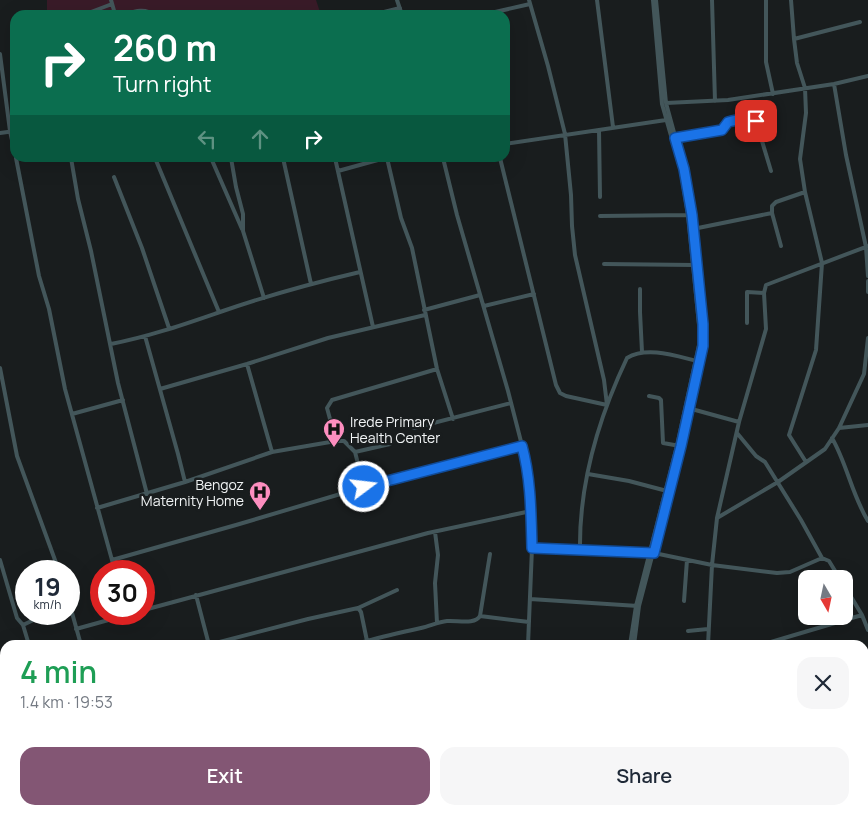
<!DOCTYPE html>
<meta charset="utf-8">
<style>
:root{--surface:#fff;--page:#f6f6f7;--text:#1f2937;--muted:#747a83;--accent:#835674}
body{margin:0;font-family:Manrope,sans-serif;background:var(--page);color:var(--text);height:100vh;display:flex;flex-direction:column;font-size:19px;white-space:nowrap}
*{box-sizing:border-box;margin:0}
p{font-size:16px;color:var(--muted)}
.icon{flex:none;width:28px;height:28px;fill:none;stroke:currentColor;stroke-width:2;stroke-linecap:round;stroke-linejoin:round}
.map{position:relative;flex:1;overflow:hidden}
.side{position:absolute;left:0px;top:640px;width:869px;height:175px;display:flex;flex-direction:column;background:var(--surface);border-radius:15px 15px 0 0;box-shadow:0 5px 20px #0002}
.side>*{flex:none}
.banner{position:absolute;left:10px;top:10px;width:500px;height:152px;border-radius:15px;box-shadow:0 5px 20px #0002;background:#0b6e4f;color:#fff;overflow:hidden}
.needle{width:32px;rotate:171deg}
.controls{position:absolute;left:798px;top:570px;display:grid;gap:10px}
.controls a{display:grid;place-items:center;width:55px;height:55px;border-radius:10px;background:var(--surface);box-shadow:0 5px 20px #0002;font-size:25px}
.speed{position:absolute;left:15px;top:560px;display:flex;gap:10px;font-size:25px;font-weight:700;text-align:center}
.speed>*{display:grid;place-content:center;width:65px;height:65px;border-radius:50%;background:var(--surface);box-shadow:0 5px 20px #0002;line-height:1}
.speed small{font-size:12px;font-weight:400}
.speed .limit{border:8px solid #d22;background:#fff;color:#111}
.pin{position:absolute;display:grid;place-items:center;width:42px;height:42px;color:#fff;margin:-21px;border-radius:10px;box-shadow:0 2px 8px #0006}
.me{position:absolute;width:55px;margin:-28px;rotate:75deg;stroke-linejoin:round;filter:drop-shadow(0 0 4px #0008)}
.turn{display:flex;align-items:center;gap:18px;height:105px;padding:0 20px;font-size:22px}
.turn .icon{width:65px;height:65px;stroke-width:2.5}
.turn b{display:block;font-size:35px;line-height:42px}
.lanes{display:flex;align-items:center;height:48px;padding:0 20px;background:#0003;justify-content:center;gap:25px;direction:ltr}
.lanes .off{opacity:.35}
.round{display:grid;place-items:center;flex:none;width:52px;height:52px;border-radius:15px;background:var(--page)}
.summary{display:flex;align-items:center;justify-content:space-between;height:85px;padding:0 20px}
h1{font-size:30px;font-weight:600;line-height:38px;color:#1e9e55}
.button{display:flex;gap:10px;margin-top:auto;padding:10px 20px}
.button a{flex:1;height:58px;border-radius:15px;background:var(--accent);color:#fff;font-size:20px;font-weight:600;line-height:58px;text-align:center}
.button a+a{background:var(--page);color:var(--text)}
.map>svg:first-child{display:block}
.green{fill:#391b28}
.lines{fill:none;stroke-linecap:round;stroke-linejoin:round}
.minor{stroke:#43565a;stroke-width:4}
.route-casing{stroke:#114b97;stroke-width:12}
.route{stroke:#1a73e8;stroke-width:9}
.labels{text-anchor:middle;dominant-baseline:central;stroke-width:5;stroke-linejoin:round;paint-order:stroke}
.poi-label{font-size:14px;fill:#f1f4f5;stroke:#191d1e;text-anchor:start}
</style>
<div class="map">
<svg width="868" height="815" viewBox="0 0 868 815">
<rect width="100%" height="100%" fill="#191d1e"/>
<!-- green -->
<path class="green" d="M47,0h269l5,15h-274z"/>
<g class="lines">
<!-- minor -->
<path class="minor" d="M111,0l4,14
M397,0l5,15
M529,0l19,66 17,68 6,61 1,31 3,29 29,125 3,25
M597,0l16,127
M712,0l3,101
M766,0v62l7,32
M791,0l3,39 3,24 8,25 1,25 -6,46 5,33
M83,15l29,-11
M124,15c9,-3 21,-8 29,0
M372,15l28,-7
M482,15l48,-11
M794,39l66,-17
M0,54l10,77 5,23
M834,84l12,71 20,92 2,29
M666,103l62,-3 106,-16 34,-8
M599,130l1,67
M0,133l15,-2
M675,138l48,-8 4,-8 25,-3 4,2 15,50
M505,144l161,-24
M16,158l23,118 10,33 16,80 50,182
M71,158l7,41 13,52 27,132 29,111
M155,158l64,154
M211,158l31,71
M231,158l5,29 7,27v17l21,67
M283,158l28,126
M335,158l38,169
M387,158l14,60 11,30 25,121 16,50
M443,158l14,57 51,176 18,70 5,37 1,50 -4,97
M500,158l56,227 4,8 6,3 41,9
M338,171l47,-13
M114,177l28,71 27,80
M772,213l9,33
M600,216l88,-1
M693,229l79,-16v-7l4,-4 29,-10 17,71 -6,87 -27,85 17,27
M604,264l90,1
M868,281v11
M640,289v23l2,40
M484,306l50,-12
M424,310l56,-15
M747,323v-31l17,1
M145,336l33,118 7,28
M111,344c37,-7 74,-20 109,-32 46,-16 93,-29 140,-40
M247,364l25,88
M0,368l17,88 42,115
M160,389l87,-25 81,-26 97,-23
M649,396l10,2 2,2 2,43 17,3
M688,408l51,14
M72,414l51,-14
M414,428l97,-25
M839,428l29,-3
M737,433l19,23 9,6 36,58 21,38
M832,438c15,26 20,57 36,83
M336,441l-9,-33 5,-8 105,-31
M355,452l35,-8
M588,474l41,7 38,10
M97,508l88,-26 87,-30 64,-11h8l11,11 9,35
M717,518l61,-36 47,-33 14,-21 25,-54 4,-36
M435,532l3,23 -3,28 2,40
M532,548l122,5 58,12 65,8 13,-1 32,-14 7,3 11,18
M580,550c-1,-66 19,-133 47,-192 20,-12 49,-2 70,3
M0,560l17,58 6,7 6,20
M112,560l124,-35 128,-38 158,-41
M844,585l18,30 6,15
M196,595l13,50
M530,599l108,7
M684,601l3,-41
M69,602l12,43
M358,608l39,-18
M144,610l284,-77 103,-22
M480,616l10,-62
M23,625l23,-11
M76,629l54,-15
M688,631l20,-2
M208,645l100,-26 50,-11 3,4 6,29 -14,4
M368,645l-1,-4c18,-5 36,-9 54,-13 9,-2 17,-6 26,-7 10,-1 28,4 33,-5l49,6
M630,645l6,-39 41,-160 22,-101v-20l-11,-110 -7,-44 -19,-67 -9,-104
M634,645l5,-39 42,-160 21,-93 1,-29 -11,-109 -8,-46 -18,-66 -10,-103
M708,645l4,-80 5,-47 22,-96 27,-93 -2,-36 2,-8 102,-39
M761,645l101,-30
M864,655l4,-1
M0,688l5,3
M864,692l4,-1
M0,729l5,4
M864,743l4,-1
M0,776h5
M66,810l2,5
M125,810l6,5
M407,810l2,5
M413,810l1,5
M509,810l2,5
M580,810l1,5
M669,810l1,5
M673,810l2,5
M692,810l1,5
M720,810l1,5
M748,810l1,5
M775,810l2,5
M802,810l1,5
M830,810l2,5
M858,810l2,5
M135,815l11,-5
M355,815l16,-5
M376,815l17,-5
M527,815l17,-5
M630,815l18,-5"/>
</g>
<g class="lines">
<!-- route casing -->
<g class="route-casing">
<path id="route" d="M364,487l158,-41c9,33 9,68 10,102l122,5 27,-107 22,-100v-22l-11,-109 -8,-46 -9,-31 47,-8 6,-8c8,-2 20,-5 28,-1"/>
</g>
<!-- route -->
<use href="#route" class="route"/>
</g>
<!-- icons -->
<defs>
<g id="hospital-pin" transform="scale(1.125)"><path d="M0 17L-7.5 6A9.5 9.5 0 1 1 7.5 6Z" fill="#fd8ebf" stroke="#191d1e"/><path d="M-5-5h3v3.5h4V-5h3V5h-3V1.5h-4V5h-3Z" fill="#111"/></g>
</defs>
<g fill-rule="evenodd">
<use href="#hospital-pin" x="334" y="429"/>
<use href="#hospital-pin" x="260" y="492"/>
</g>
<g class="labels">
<!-- poi labels -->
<g class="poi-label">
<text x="350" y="421">Irede Primary<tspan x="350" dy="16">Health Center</tspan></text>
<text x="244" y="484" text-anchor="end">Bengoz<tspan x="244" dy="16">Maternity Home</tspan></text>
</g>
</g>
</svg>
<div class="controls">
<a><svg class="needle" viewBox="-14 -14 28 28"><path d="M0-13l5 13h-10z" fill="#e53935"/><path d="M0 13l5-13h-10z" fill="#747a83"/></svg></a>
</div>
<div class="speed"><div>19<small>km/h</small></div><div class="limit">30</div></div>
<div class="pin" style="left:756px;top:121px;background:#d93025"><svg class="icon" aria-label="arrive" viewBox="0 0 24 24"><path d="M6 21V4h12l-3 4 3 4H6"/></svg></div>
<svg class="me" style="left:364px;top:487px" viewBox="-20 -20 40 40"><circle r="17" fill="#1a73e8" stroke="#fff" stroke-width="3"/><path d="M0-11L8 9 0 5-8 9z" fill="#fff"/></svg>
<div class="banner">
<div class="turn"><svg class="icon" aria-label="right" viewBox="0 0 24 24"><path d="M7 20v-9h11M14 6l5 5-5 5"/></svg><div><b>260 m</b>Turn right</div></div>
<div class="lanes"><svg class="icon off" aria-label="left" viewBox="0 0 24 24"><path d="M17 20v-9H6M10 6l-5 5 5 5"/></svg><svg class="icon off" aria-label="ahead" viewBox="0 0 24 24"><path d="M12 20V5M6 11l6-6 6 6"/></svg><svg class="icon" aria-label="right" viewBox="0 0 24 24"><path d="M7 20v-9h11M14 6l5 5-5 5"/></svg></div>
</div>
<section class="side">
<div class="summary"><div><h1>4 min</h1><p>1.4 km · 19:53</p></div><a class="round"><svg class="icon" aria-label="close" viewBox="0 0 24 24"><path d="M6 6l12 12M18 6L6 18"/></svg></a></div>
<div class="button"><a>Exit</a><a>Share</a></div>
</section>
</div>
